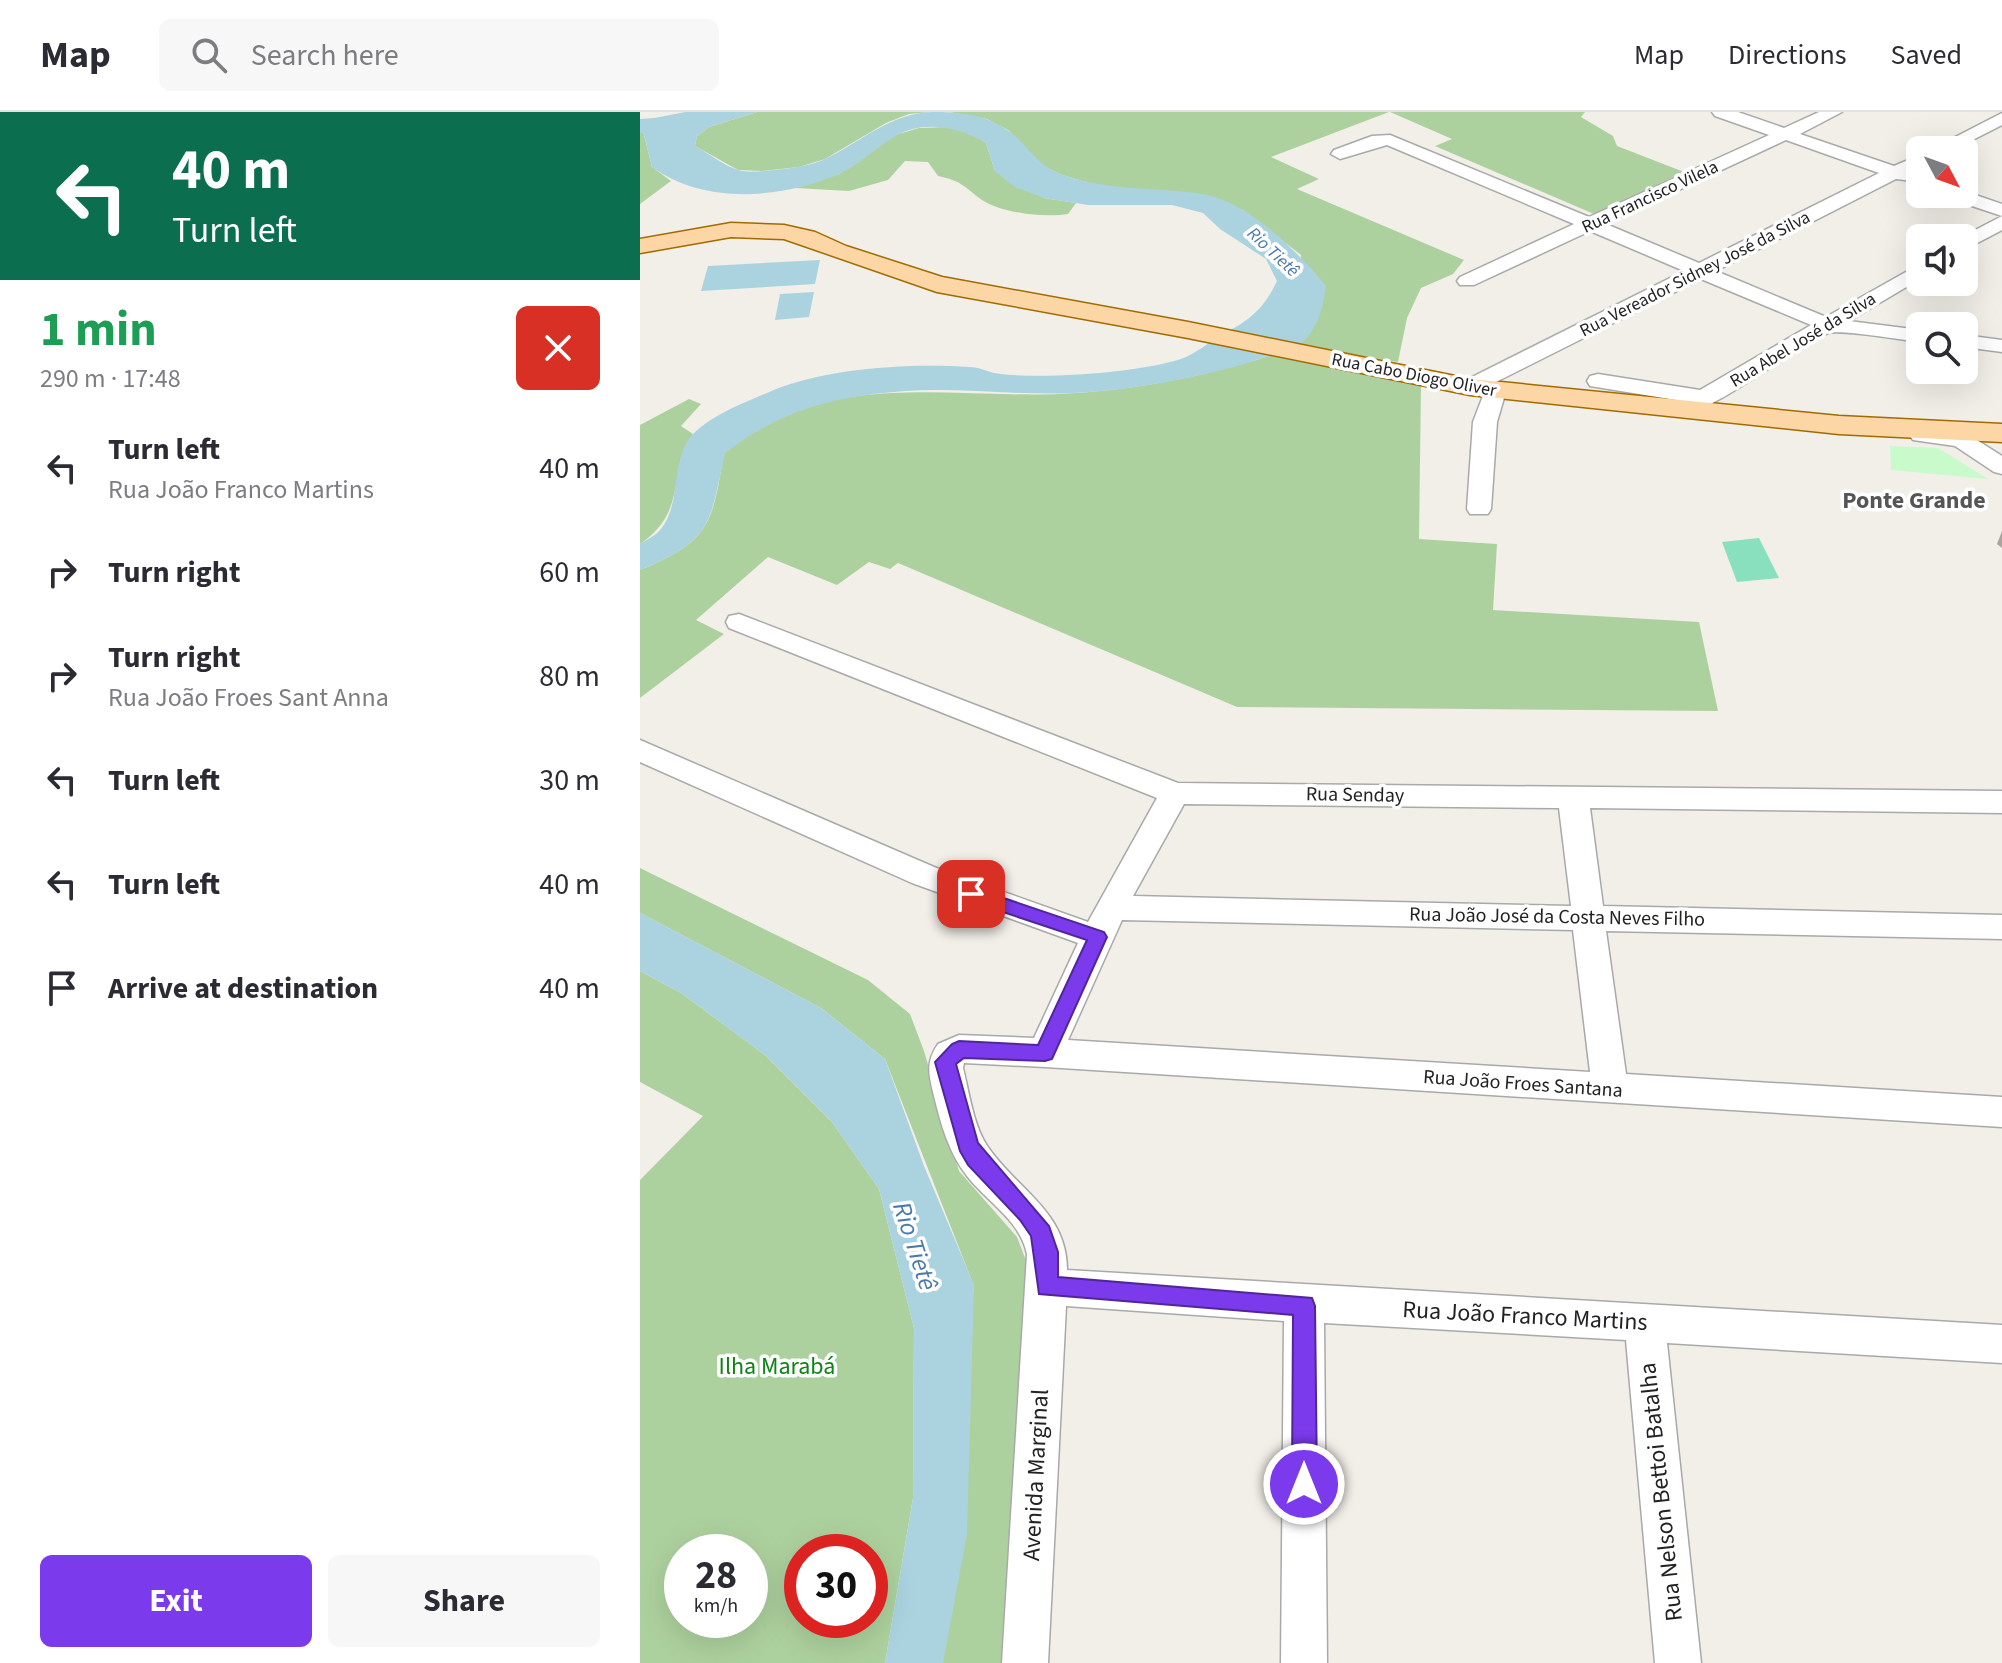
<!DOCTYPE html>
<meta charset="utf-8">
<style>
:root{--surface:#fff;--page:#f7f7f7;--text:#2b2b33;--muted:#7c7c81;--line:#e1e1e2;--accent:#7c3aed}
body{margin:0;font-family:"Source Sans 3",sans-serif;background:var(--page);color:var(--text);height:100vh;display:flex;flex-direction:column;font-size:30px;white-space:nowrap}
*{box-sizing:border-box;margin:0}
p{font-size:26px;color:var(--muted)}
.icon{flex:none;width:44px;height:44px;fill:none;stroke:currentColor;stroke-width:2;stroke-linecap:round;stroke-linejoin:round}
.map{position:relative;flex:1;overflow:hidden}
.side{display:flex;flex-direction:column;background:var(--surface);width:640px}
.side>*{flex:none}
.banner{background:#0b6e4f;color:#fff;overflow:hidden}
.needle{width:52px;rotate:131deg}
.fabs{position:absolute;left:1266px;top:24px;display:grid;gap:16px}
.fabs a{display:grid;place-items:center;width:72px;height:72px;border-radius:12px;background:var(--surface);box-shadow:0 8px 32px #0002;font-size:40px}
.speed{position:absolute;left:24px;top:1422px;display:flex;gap:16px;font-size:40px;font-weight:700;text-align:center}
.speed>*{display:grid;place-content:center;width:104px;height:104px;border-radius:50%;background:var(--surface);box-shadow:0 8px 32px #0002;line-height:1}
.speed small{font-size:20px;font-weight:400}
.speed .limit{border:12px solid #d22;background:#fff;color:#111}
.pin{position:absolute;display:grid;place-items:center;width:68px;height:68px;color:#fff;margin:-34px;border-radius:16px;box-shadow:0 4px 12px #0006}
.me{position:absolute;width:88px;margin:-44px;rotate:0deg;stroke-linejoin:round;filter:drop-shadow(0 0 6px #0008)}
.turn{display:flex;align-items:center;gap:28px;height:168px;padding:0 40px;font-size:36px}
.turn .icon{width:104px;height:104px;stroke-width:2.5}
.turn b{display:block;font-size:56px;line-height:68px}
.round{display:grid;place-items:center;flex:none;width:84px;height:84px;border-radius:12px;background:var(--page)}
.overview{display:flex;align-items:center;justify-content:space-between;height:136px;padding:0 40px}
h1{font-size:48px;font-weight:700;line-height:60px;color:#1e9e55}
.cta{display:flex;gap:16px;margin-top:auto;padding:16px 40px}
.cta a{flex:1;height:92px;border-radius:12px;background:var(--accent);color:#fff;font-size:32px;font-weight:700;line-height:92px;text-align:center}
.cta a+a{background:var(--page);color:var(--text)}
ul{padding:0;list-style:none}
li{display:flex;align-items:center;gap:24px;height:104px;padding:0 40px}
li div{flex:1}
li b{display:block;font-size:30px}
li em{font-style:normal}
header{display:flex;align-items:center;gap:48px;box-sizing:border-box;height:112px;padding:0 40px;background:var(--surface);border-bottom:2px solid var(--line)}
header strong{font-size:38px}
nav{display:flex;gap:44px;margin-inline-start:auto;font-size:28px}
.search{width:560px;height:72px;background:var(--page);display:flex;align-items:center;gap:20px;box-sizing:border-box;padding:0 28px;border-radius:12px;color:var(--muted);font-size:30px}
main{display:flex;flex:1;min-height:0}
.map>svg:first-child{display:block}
.forest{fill:#add19e;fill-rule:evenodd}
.park{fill:#c8facc}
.pitch{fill:#88e0be}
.water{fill:#aad3df}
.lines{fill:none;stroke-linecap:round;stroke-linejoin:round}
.river{fill:#aad3df;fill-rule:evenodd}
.minor-casing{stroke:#a9a9a9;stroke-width:3}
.major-casing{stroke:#a06b00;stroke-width:3}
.minor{fill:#fff;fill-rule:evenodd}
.major{fill:#fcd6a4;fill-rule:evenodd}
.wall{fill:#aba49e}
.route{fill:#7c3aed;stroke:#51269a;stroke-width:2}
.labels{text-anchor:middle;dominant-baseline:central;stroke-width:7;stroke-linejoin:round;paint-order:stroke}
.far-street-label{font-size:18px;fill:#222;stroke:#fff}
.far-water-label{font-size:18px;font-style:italic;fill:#4a7aab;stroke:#fff}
.street-label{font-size:20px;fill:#222;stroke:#fff}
.far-district-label{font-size:24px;font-weight:bold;fill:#555;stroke:#fff}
.near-street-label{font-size:24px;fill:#222;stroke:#fff}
.near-park-label{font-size:24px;fill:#0c8416;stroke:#fff}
.near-water-label{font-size:26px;font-style:italic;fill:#4a7aab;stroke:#fff}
</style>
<header>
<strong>Map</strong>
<div class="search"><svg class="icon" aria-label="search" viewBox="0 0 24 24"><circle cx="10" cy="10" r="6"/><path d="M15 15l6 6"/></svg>Search here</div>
<nav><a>Map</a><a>Directions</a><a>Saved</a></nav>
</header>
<main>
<section class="side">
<div class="banner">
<div class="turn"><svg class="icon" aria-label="left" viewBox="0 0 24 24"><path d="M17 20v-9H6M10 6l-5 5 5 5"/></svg><div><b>40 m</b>Turn left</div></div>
</div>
<div class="overview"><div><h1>1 min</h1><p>290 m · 17:48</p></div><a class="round" style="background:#d93025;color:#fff"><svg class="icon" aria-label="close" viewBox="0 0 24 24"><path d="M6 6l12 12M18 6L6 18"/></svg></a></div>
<ul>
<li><svg class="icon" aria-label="left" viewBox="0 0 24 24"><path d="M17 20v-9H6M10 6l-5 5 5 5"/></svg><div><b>Turn left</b><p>Rua João Franco Martins</p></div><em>40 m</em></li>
<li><svg class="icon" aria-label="right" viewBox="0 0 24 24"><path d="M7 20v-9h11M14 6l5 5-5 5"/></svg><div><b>Turn right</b></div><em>60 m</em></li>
<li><svg class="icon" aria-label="right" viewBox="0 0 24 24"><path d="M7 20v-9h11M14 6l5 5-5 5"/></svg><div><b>Turn right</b><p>Rua João Froes Sant Anna</p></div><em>80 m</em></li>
<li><svg class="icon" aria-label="left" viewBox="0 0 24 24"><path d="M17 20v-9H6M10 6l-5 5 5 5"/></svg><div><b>Turn left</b></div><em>30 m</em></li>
<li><svg class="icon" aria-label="left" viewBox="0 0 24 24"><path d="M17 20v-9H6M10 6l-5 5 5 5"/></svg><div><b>Turn left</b></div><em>40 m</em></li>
<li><svg class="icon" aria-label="arrive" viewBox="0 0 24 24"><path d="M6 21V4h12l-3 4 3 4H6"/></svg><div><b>Arrive at destination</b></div><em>40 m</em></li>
</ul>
<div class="cta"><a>Exit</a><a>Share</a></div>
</section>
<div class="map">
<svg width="1362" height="1551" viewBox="0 0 1362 1551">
<rect width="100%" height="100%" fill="#f2efe9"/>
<!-- forest -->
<path class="forest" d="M117,0h173l-21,2 -23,9 -61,36 -26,8 -37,4 -24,-1 -43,-24 2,-10 12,-9z
M309,0h440l-118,45 48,22 -22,10 167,71 -11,14 -32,14 -14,30 -9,44 -105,-16 8,-91 -58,-45 -150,-26 -31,-9 -21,-10 -33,-35 -21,-11z
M750,0h195l-4,5 32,19 4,10 67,26 -90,42 -159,-68 17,-7z
M306,15l25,6 15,10 9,28 49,27 32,5 -8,11c-23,4 -67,-1 -86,-14 -19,-14 -20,-19 -44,-24l-10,-14 -23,-1 -17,19 -39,11 -54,-3 44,-14 56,-39 24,-7z
M0,19h3l9,36 19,14 -31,23z
M632,243l149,30 -2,154 78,5 -4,66 206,12 19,89 -481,-4 -339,-144 -8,6 -21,-7 -32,23 -69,-28 -72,63 28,14 -84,64v-128c70,-29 72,-45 84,-117 22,-16 42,-32 68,-41 91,-34 189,-12 283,-19 66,-4 135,-18 197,-38z
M49,287l12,5 -20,22 12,8c-26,44 -6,78 -53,110v-119z
M0,756l228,112 42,34 14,37 35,120 58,66 11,29 -18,397h-73l37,-377 -89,-227 -64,-51 -181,-95z
M0,859l41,22 84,62 67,67 47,67 35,139 -1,170 -28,165h-245v-483l63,-64 -63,-34zM42,1440h68v68h-68zM162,1440h68v68h-68z"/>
<!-- park -->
<path class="park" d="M1250,334l48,2 50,31 -97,-9z"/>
<!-- pitch -->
<path class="pitch" d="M1119,426l20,40 -42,4 -15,-40z"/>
<!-- water -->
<path class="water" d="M45,0h72l-48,15 -12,9 -2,10c13,7 28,19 43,24 10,3 25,1 36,0 18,-2 37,-4 53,-12 35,-17 64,-45 105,-46 25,0 54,2 75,18 22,15 28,35 56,45 44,16 93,12 139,19 46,7 96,58 124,92 -3,21 -7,39 -22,55 -11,11 -36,15 -51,20 -53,17 -122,29 -179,32 -56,3 -113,-6 -169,-2 -74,6 -121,18 -180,62 -16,72 -12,87 -85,117v-26c6,-4 15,-8 20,-14 23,-27 9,-69 33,-96 19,-19 50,-31 74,-41 55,-25 143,-30 203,-26 8,0 16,4 24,6 42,7 152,0 192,-16 11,-5 21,-13 31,-19 30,-17 45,-25 60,-57l-11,-22 -46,-30 -17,-16 -31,-8h-84l-44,-7 -29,-11 -20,-16 -9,-28c-26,-16 -63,-24 -92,-6 -19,11 -35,28 -55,37 -58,25 -135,31 -187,-7l-9,-36 12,-13z
M180,148l-5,24 -114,7 7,-25z
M174,180l-5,25 -34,3 5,-26z
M0,801l181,95 64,51 39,107 50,119 -7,249 -24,129h-58l28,-165 1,-170 -35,-139 -47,-67 -67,-67 -84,-62 -41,-22z"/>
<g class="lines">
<!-- river -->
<path class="river" d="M42,4l8,2 3,5 -3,5 -50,5v-14z"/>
<!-- minor casing -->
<g class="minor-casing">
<path id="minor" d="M1072,0h26l46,16 35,-16h23l-42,22 94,32 26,-11v12l-10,5 6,5 -3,4 -17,-2 -180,92 110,46 94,-53v15l-71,42 71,9v12c-17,-2 -80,-13 -92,-9 -32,13 -125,87 -151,81l-3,-5 8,-8 -92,-15 -3,-5 3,-5 8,-2 102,16 111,-65 -110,-46 -211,106 13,1 3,5 -9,31 -6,87 -3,5h-18l-3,-5 6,-87 13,-34 -16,6 -11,-7 3,-5 222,-111 -94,-40 -116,54h-14l-3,-4 3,-4 114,-53 -187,-79 -47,14 -9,-5 3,-4 38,-14 18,-1 199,82 180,-82 -54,-19zM1146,28l93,33 -180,90 -93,-39z
M1362,1v12l-49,25h-23z
M1324,79l38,13v12l-54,-18 -2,-4h18z
M1362,104v14l-38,20v-12h-4z
M1324,223l38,5v12l-38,-5z
M1281,316l48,7 33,21v18l-8,-2 -39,-26 -42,-6 -4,-5 4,-5z
M99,502l439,169 824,8v22l-412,-5 13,98 399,9v24l-396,-8 20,143 376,23v30l-957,-60 -81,-4 -1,5c6,24 10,55 23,76 29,45 81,66 81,126l935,55v38l-335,-20 34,320h-46l-29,-323 -302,-17 3,340h-46l3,-342 -218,-15 -18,357h-46l25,-409c-7,-34 -40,-52 -60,-78 -18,-23 -26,-51 -33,-80 -5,-21 -9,-33 4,-52l21,-9 75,3 44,-95 -166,-60 -272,-121v-22l294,127 154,55 69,-124 -428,-170 -3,-6 3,-6zM544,692l375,4 12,98 -438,-10zM482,808l451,10 17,142 -522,-32z"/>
</g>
<!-- major casing -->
<g class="major-casing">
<path id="major" d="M91,111l53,2 31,7 31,14 96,31 246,45 282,57 369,37 163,8v18l-163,-8 -369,-39 -282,-57 -251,-46 -153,-53 -53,-2 -91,16v-14z"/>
</g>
<!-- minor -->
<use href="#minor" class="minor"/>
<!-- major -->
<use href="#major" class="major"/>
</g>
<!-- wall -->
<path class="wall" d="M1362,419v17l-5,-4z"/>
<!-- route -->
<path class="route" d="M331,775l133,45 3,5 -55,122 -7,2 -81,-3 -8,6 22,79 71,83 9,26v25l254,21 3,8 2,178 -4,9 -9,4 -9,-4 -3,-9 1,-169 -254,-21 -8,-58 -11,-16 -52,-55 -8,-14 -25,-89 17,-18 7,-3 79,4 49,-105 -123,-41 -3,-5 3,-5z"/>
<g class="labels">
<!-- far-street labels -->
<g class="far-street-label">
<text transform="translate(1010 85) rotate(-25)">Rua Francisco Vilela</text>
<text transform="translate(1055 162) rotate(-27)">Rua Vereador Sidney José da Silva</text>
<text transform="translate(1163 228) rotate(-31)">Rua Abel José da Silva</text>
<text transform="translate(774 263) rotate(11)">Rua Cabo Diogo Oliver</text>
</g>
<!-- far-water labels -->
<g class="far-water-label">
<text transform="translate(633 140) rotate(43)">Rio Tietê</text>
</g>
<!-- street labels -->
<g class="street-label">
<text transform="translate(715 683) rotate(1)">Rua Senday</text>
<text transform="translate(917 805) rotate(1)">Rua João José da Costa Neves Filho</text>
<text transform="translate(883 972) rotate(4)">Rua João Froes Santana</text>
</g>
<!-- far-district labels -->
<g class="far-district-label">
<text x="1274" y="388">Ponte Grande</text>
</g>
<!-- near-street labels -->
<g class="near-street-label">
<text transform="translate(885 1204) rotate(3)">Rua João Franco Martins</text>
<text transform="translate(396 1363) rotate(-87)">Avenida Marginal</text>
<text transform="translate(1021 1380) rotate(-96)">Rua Nelson Bettoi Batalha</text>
</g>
<!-- near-park labels -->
<g class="near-park-label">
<text x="137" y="1254">Ilha Marabá</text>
</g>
<!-- near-water labels -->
<g class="near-water-label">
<text transform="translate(275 1134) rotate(72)">Rio Tietê</text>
</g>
</g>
</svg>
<div class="fabs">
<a><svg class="needle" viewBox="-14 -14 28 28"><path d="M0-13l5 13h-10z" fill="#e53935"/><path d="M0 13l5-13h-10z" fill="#7c7c81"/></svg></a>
<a><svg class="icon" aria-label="sound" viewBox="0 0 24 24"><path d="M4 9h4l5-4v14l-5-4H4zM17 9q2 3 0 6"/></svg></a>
<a><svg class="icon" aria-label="search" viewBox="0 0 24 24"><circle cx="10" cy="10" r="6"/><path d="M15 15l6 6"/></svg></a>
</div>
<div class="speed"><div>28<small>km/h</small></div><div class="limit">30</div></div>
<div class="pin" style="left:331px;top:782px;background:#d93025"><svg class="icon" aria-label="arrive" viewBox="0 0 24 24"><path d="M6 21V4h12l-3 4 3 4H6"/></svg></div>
<svg class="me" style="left:664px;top:1372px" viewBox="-20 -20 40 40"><circle r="17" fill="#7c3aed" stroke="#fff" stroke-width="3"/><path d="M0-11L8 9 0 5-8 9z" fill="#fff"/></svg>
</div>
</main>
